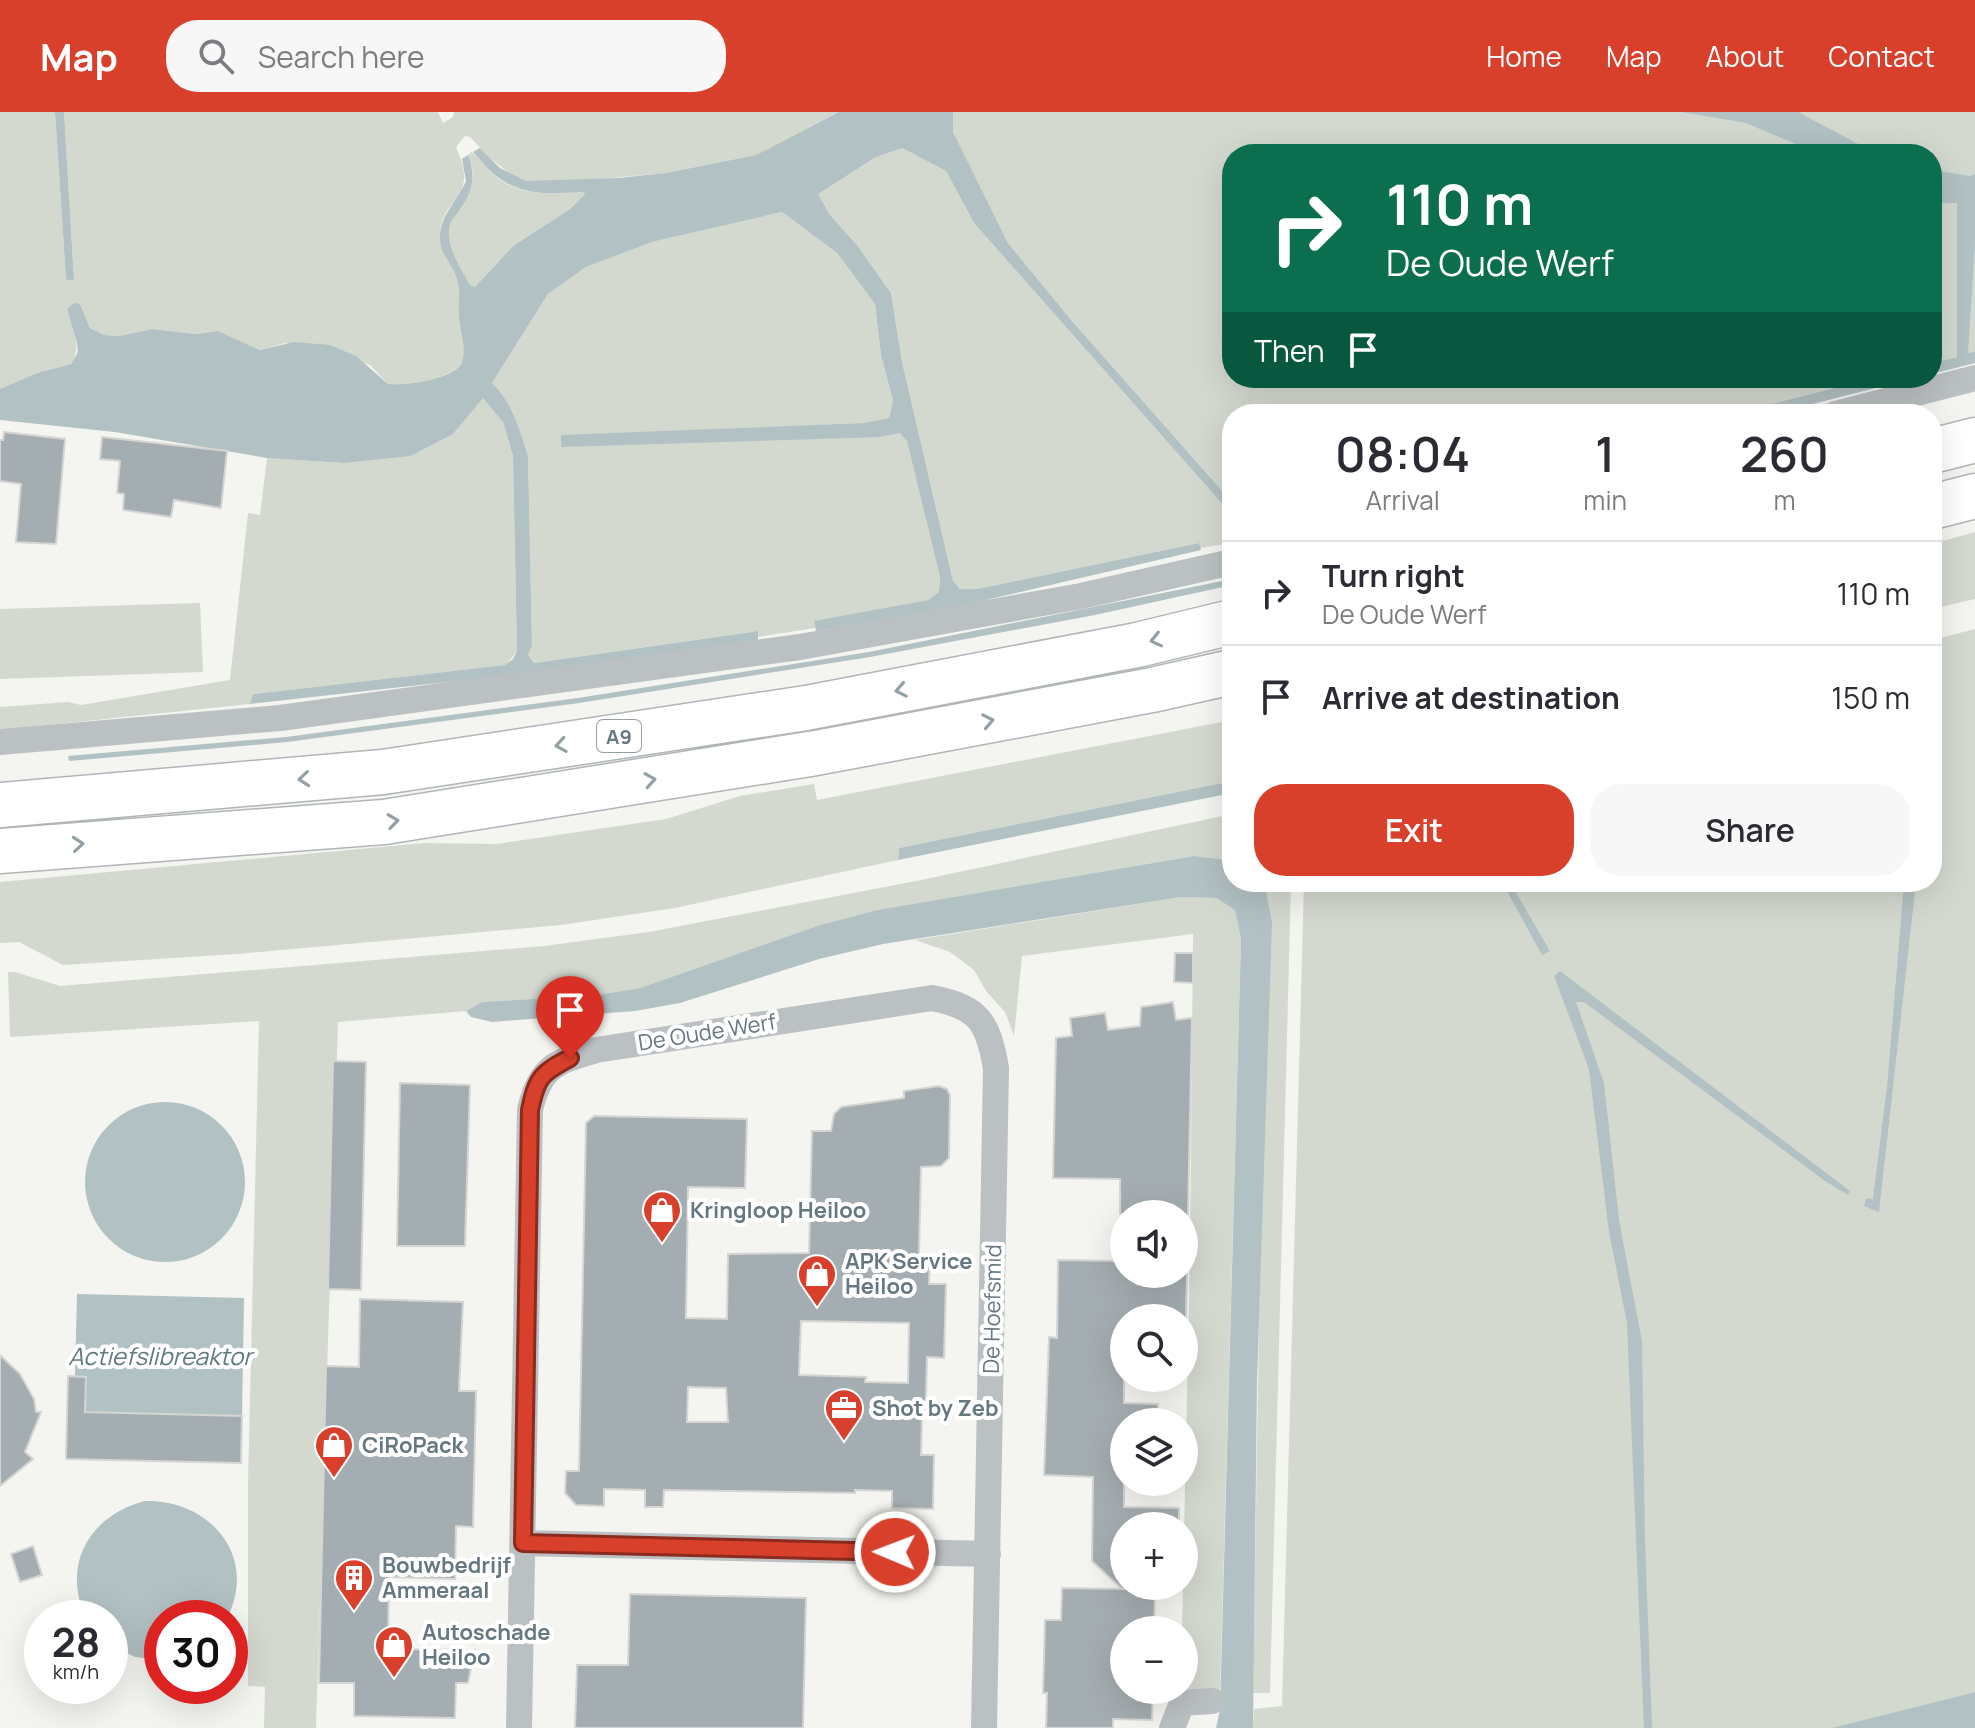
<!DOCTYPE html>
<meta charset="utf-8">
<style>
:root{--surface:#fff;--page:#f7f7f7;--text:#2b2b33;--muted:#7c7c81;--line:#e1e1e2;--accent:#d8402c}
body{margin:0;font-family:Manrope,sans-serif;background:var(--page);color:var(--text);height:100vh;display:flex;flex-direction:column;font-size:30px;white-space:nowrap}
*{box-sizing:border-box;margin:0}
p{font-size:26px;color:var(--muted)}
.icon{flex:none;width:44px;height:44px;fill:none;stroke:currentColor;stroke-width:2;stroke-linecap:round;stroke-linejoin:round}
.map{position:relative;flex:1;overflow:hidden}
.sheet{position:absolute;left:1222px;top:292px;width:720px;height:488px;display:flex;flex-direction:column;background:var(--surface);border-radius:32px;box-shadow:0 8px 32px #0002}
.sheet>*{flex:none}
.hud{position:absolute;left:1222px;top:32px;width:720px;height:244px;border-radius:32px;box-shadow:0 8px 32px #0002;background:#0b6e4f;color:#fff;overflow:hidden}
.fabs{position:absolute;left:1110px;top:1088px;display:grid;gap:16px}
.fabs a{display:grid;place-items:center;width:88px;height:88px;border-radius:50%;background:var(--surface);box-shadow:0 8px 32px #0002;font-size:40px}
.speed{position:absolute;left:24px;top:1488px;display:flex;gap:16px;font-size:40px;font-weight:700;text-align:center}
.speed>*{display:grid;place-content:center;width:104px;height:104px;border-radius:50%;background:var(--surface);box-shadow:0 8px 32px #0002;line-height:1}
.speed small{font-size:20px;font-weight:400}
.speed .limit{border:12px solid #d22;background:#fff;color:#111}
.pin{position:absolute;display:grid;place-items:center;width:68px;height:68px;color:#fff;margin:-82px -34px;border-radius:50% 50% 50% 0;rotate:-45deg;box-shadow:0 0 8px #0007}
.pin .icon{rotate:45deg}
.me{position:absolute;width:88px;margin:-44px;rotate:271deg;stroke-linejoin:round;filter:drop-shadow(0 0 6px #0008)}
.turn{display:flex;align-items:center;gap:28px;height:168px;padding:0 32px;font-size:36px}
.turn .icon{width:104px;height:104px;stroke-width:2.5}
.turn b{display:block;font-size:56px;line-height:68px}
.then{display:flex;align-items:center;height:76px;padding:0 32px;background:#0003;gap:16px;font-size:30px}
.eta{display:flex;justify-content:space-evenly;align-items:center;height:136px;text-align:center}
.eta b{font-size:48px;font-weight:600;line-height:56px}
.button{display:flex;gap:16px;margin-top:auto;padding:16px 32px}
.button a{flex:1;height:92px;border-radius:32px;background:var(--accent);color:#fff;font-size:32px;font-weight:600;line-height:92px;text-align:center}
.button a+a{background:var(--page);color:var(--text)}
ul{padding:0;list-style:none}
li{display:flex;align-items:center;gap:24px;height:104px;padding:0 32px;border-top:2px solid var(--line)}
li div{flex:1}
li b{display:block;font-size:30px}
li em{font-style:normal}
header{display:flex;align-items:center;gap:48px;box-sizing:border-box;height:112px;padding:0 40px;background:var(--accent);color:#fff}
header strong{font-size:38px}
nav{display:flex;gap:44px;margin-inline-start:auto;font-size:28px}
.search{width:560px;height:72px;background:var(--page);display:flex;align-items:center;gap:20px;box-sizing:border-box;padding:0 28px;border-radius:32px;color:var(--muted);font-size:30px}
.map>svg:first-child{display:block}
.green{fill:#d4d9d0}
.water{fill:#b2c1c3}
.building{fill:#a4adb1;stroke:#d5d5d3;stroke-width:2;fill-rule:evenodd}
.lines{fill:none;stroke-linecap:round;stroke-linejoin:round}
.highway-casing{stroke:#b0b5b7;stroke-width:47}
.street{stroke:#bbc0c2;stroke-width:26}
.highway{stroke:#fff;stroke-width:44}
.oneway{stroke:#93a0a6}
.route-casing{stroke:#8c2a1d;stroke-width:20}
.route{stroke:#d8402c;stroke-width:14}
.labels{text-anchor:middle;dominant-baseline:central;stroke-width:8;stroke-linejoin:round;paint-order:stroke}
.shield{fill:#fff;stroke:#93a0a6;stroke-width:2}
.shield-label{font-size:20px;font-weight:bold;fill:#657780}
.street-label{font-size:22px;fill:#657780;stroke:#fff}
.poi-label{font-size:22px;font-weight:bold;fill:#657780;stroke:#fff;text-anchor:start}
.water-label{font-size:24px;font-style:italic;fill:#60797d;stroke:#fff}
</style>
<header>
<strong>Map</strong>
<div class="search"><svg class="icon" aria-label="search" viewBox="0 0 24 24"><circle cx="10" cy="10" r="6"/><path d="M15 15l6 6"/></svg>Search here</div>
<nav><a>Home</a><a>Map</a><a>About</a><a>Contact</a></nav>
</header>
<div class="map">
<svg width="1975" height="1616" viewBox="0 0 1975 1616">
<rect width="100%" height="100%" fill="#f4f4f0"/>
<!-- green -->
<path class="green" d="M0,0h55l11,166 5,3 3,-2 -10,-167h374l5,11 10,-6 1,-5h385l-83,43 -90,18 -88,8 -33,2 -19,-2 -12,-4 -25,-20 -19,-20 -5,-1 -9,11c25,56 -16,47 -16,90 0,16 12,26 17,40 5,13 0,28 2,42 1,12 6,25 5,37 -3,23 -57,30 -76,28l-18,-19 -63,-21 -22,-1 -25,7 -42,-19 -22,3 -44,-5 -33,7 -15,-1 -14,-7 -10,-24 -13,5c5,20 16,36 4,55l-34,9 -37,16z
M953,0h728l64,11 75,31h-588v224h642l-143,36h-499v88l-160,-181 -64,-78 -55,-111z
M1795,0h180v240l-7,2 2,-178 -38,-3v-19h-66z
M894,36h8l44,23 28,52 258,292 -1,28 -31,5 -1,-5 -222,46h-17l-7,-8 -51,-219 -11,-69 -34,-48 -27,-30 -13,-21 59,-37z
M471,40c9,5 14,15 22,22 26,23 58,20 90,18l2,2 -15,15 -57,37 -38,41 -5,-2c-9,-16 -26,-39 -20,-60 8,-29 33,-33 18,-70z
M1957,90v155l-25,6v-160z
M782,100l55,41 38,51 6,51 12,46 -4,17 -26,5 -302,13 320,1 19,-4 7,7 33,137 -1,15 -11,8 -114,22 1,6 -57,9 -1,-6 -223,32 -6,-8 4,-9 -4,-189 -36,-74 56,-89 38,-27 66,-25z
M483,285l20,25 10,34 4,195 -11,14 -252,29 -4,10 -250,26v-23l68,-5 13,3 149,-25 18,-167 12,2 7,-57 76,5 110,-29z
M1975,420v67l-43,10v-65z
M200,491l3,69 -203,7v-70z
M1975,517v1063l-144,36h-578l1,-19 28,-3 22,-824h628v-242z
M1232,608v61l-333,67 -1,12 -223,48 -114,17 -324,29 -174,11 -44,-23 -19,1v-61l424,-39 73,1 169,-25 74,-23 74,-12 3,16z
M1232,702v50l-11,-5 -27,-3 -317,54 -57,15 -180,63 -43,7 -115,7 -16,9 -128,11 -22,706h-52l1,-41 -17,-1v-202l11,-463 -249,16 -2,-65h7l45,14 484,-40 105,-14 272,-52z
M1257,770h34l-21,811h-17l13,-801z
M1181,785l35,1 19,12 6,29 -21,754 -40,-2 4,-1v-60h-2l8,-378 3,-318 -171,22 -8,80 -9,-24 -19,-21 -12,-21 -24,-18 -35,-12z"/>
<!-- water -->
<path class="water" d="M55,0h9l10,167 -2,2 -6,-2z
M839,0h114v20l55,111 64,78 160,181v13l-258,-292 -28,-52 -44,-23 -26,9 -58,37 12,21 27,30 34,48 11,69 51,219 7,8h17l222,-46 2,7 -241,56 -144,25 -2,-10 114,-21 11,-8 1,-15 -33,-136 -7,-8 -19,4 -320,10v-12l302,-12 26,-5 4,-17 -12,-46 -6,-51 -38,-51 -55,-41 -130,30 -66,25 -38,27 -56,89c19,17 29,50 36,74l4,189 -4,9 6,8 224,-32v9l-231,33 -277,31 3,-10 252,-29 8,-6 4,-8 -4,-195 -10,-34 -20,-24 -30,36 -43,22 -67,7 -76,-5 -152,-26 -115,-12v-31l37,-16 34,-9 7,-12 -1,-9 -10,-34 7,-6 6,1 10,24 14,7 15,1 33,-7 44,5 22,-3 42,19 34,-8 36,3 26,11 32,28c18,2 67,-5 74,-22 5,-13 -2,-30 -3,-43 -2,-15 3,-29 -3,-43 -5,-14 -17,-24 -16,-39 0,-22 18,-37 26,-56l-4,-22 6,-4c8,20 5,37 -8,54 -3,5 -9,11 -10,16 -6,20 11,43 20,60l5,2 38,-41 57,-37 15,-15 -2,-2c-32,2 -61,4 -87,-16 -9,-7 -15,-16 -23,-24l7,-4 20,20 26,13 92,-3 48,-5 90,-18z
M1681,0h117l79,42h-57l-75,-31z
M1932,58l38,6 5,-2v70l-7,109 7,-1v11l-43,11v-11l25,-6v-154h-25z
M1874,266h41l-142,36h-42z
M1232,467v6l-137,30 -225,42 -291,46 -292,39 -218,19 -1,-5 218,-19 292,-39 291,-46z
M1232,669v12l-334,67 1,-12z
M1194,744l27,3 11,5v18h25l9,10 6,30 -15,460 -4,346h-37l4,-18 21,-771 -6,-29 -19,-12 -35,-1 -298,47 -64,15 -139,44 -45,8 -143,11 -21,-5 -5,-6 16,-9 115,-7 43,-7 180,-63 57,-15z
M1502,770h8l40,69 -8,4z
M1904,770h12l-37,330 -15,-6 2,-8 7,1 14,-112z
M1560,859l290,220 -2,4 -23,-14 -241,-179h-8l28,81 15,137 23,122 3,198 7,188h-8l-17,-405 -18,-91 -20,-163 -35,-93z
M85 1070a80 80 0 1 1 160 0a80 80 0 1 1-160 0Z
M77,1182l167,4 -2,118 -157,-4 1,-35 -11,-1z
M145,1389c64,-2 114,55 82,117h-65v42l-27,-3 -25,-12v-27h-24c-25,-54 4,-103 59,-117z
M1975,1580v36h-144z"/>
<!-- building -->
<path class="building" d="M4,320l61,7 -9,105 -40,-2 5,-58 -21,-3v-41h3z
M102,325l125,14 -6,57 -47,-8 -3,17 -48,-7 1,-16 -7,-1 3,-32 -20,-2z
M1175,841h18v30l-19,-1z
M1173,890l3,18 16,-2 -4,196h-68v-35l-67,-1 3,-140 16,-2 -2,-18 35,-5 3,17 32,-4 1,-19z
M333,949l33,1 -5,228 -33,-1z
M400,971l70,2 -5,161h-68z
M939,974l8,3 3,6 -1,63 -8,8 -20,1 -2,88 11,1 -1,28h17l-2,74 -17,-1 -1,40 6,1v3l11,1 -1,17 -20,-1 -1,37h13l-1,54 -41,-1v-17l-37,-1v3l-191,-3 -1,17h-18v-17l-41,-1v17l-28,-1 -11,-12 1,-22h13l7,-348 8,-7 153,3 -2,69 -57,-1 -2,131 41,1 1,-65 81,-1 3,-122h19l3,-17 7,-7 63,-9v-7zM801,1209l108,2 -1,60 -43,-1 1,-5 -67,-2zM688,1275l38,1 2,34h-41z
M1058,1148l66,1v13h63l-1,44h-62v85l34,1 -1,18h-33v85l55,1v18h-55v63l31,1 -1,40h-30v60h29l-1,30 -39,-1v9h-67l1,-35h-4l2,-73h16l1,-32 60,1 -30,-28 1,-84 -49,-2 5,-138 8,1z
M360,1187l103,3 -4,89h17l-3,136 -17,-1 -1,53 -66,-2 -1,72 87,1 -7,33h-12l-1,35 -101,-2v-33h-35l7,-317 33,1z
M0,1243l20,19 14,25 2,13h5l-16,40 8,7 -33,27z
M68,1264l18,1 -1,35 157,4 -1,47 -175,-4z
M33,1434l9,29 -22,7 -9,-28z
M630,1482l176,4 -3,130h-228l2,-63h51z"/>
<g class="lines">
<!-- highway casing -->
<g class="highway-casing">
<path id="highway" d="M1932,339l43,-11
M1932,395l43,-11
M0,693l383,-33 423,-64 331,-63 95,-23
M0,739l384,-29 432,-69 336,-63 80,-18"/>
</g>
<!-- street -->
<path class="street" d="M1835,302l140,-36
M0,630l280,-24 520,-71 281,-51 151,-34
M523,1431l465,11
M519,1616l11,-618c10,-44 26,-48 66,-60l336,-52c47,9 56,24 64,70l-12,660
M1172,1616l10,-25 30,-2"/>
<!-- highway -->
<use href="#highway" class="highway"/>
</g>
<!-- one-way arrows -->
<defs><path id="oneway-chevron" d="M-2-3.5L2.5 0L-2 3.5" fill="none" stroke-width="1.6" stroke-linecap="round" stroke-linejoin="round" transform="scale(2)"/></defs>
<g class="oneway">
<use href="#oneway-chevron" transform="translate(1156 528) rotate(167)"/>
<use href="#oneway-chevron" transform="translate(901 578) rotate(169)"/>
<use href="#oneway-chevron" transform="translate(988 609) rotate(-11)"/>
<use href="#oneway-chevron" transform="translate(561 633) rotate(171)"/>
<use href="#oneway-chevron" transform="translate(304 667) rotate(175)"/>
<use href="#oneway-chevron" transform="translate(650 668) rotate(-9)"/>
<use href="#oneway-chevron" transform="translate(393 709) rotate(-8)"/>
<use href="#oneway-chevron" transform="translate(78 732) rotate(-5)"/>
</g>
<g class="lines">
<!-- route casing -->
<g class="route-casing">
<path id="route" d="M570,946c-29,15 -33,19 -40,52l-7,433 372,9"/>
</g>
<!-- route -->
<use href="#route" class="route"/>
</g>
<!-- icons -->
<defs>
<g id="shop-pin" transform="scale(2)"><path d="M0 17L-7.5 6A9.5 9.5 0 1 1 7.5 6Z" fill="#d8402c" stroke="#fff"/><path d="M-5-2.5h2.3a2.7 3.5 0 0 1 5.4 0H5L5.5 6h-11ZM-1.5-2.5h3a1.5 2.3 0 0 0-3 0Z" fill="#fff"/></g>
<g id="office-pin" transform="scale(2)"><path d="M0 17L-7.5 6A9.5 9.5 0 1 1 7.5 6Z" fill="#d8402c" stroke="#fff"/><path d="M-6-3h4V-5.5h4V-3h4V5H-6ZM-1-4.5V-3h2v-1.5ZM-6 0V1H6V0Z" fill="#fff"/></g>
<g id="building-pin" transform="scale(2)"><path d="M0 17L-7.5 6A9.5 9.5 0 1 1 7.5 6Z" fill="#d8402c" stroke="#fff"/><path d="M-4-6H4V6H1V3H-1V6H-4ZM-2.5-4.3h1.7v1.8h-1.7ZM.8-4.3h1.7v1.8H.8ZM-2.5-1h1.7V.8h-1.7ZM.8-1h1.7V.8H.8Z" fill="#fff"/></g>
</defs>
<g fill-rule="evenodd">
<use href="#shop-pin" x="662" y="1098"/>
<use href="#shop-pin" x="817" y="1162"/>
<use href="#office-pin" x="844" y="1296"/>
<use href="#shop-pin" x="334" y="1333"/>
<use href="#building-pin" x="354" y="1466"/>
<use href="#shop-pin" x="394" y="1533"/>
</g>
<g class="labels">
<!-- shield labels -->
<rect class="shield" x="597" y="608" width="44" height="32" rx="6"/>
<g class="shield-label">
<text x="619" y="624">A9</text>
</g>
<!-- street labels -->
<g class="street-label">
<text transform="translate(707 920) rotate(-9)">De Oude Werf</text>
<text transform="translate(992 1197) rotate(-89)">De Hoefsmid</text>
</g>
<!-- poi labels -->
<g class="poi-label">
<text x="690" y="1098">Kringloop Heiloo</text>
<text x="845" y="1149">APK Service<tspan x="845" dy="25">Heiloo</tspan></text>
<text x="872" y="1296">Shot by Zeb</text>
<text x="362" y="1333">CiRoPack</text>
<text x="382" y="1453">Bouwbedrijf<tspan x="382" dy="25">Ammeraal</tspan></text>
<text x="422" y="1520">Autoschade<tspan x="422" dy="25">Heiloo</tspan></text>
</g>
<!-- water labels -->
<g class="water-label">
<text x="160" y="1243">Actiefslibreaktor</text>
</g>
</g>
</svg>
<div class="fabs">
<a><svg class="icon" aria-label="sound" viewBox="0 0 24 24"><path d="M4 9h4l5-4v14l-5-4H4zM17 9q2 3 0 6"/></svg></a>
<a><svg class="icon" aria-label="search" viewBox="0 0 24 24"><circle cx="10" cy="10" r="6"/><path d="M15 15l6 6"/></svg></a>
<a><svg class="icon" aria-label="layers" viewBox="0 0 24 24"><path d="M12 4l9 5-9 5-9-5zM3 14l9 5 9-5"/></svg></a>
<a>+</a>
<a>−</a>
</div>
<div class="speed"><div>28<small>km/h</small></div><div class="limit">30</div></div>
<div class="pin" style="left:570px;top:946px;background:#d93025"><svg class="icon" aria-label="arrive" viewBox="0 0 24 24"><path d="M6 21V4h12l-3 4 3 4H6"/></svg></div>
<svg class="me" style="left:895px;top:1440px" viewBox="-20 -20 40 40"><circle r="17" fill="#d8402c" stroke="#fff" stroke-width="3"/><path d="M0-11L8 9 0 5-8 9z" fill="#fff"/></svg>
<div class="hud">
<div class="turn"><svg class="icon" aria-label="right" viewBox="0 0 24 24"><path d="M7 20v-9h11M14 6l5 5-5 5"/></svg><div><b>110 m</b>De Oude Werf</div></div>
<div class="then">Then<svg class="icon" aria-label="arrive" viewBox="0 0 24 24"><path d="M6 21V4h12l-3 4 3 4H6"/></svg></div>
</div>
<section class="sheet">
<div class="eta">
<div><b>08:04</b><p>Arrival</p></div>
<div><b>1</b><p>min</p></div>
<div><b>260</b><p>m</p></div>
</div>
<ul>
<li><svg class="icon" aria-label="right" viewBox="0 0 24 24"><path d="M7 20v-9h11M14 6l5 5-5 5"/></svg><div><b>Turn right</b><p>De Oude Werf</p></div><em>110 m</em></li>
<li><svg class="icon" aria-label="arrive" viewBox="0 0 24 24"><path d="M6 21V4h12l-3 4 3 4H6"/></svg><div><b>Arrive at destination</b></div><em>150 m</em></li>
</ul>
<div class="button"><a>Exit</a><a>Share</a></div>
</section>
</div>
